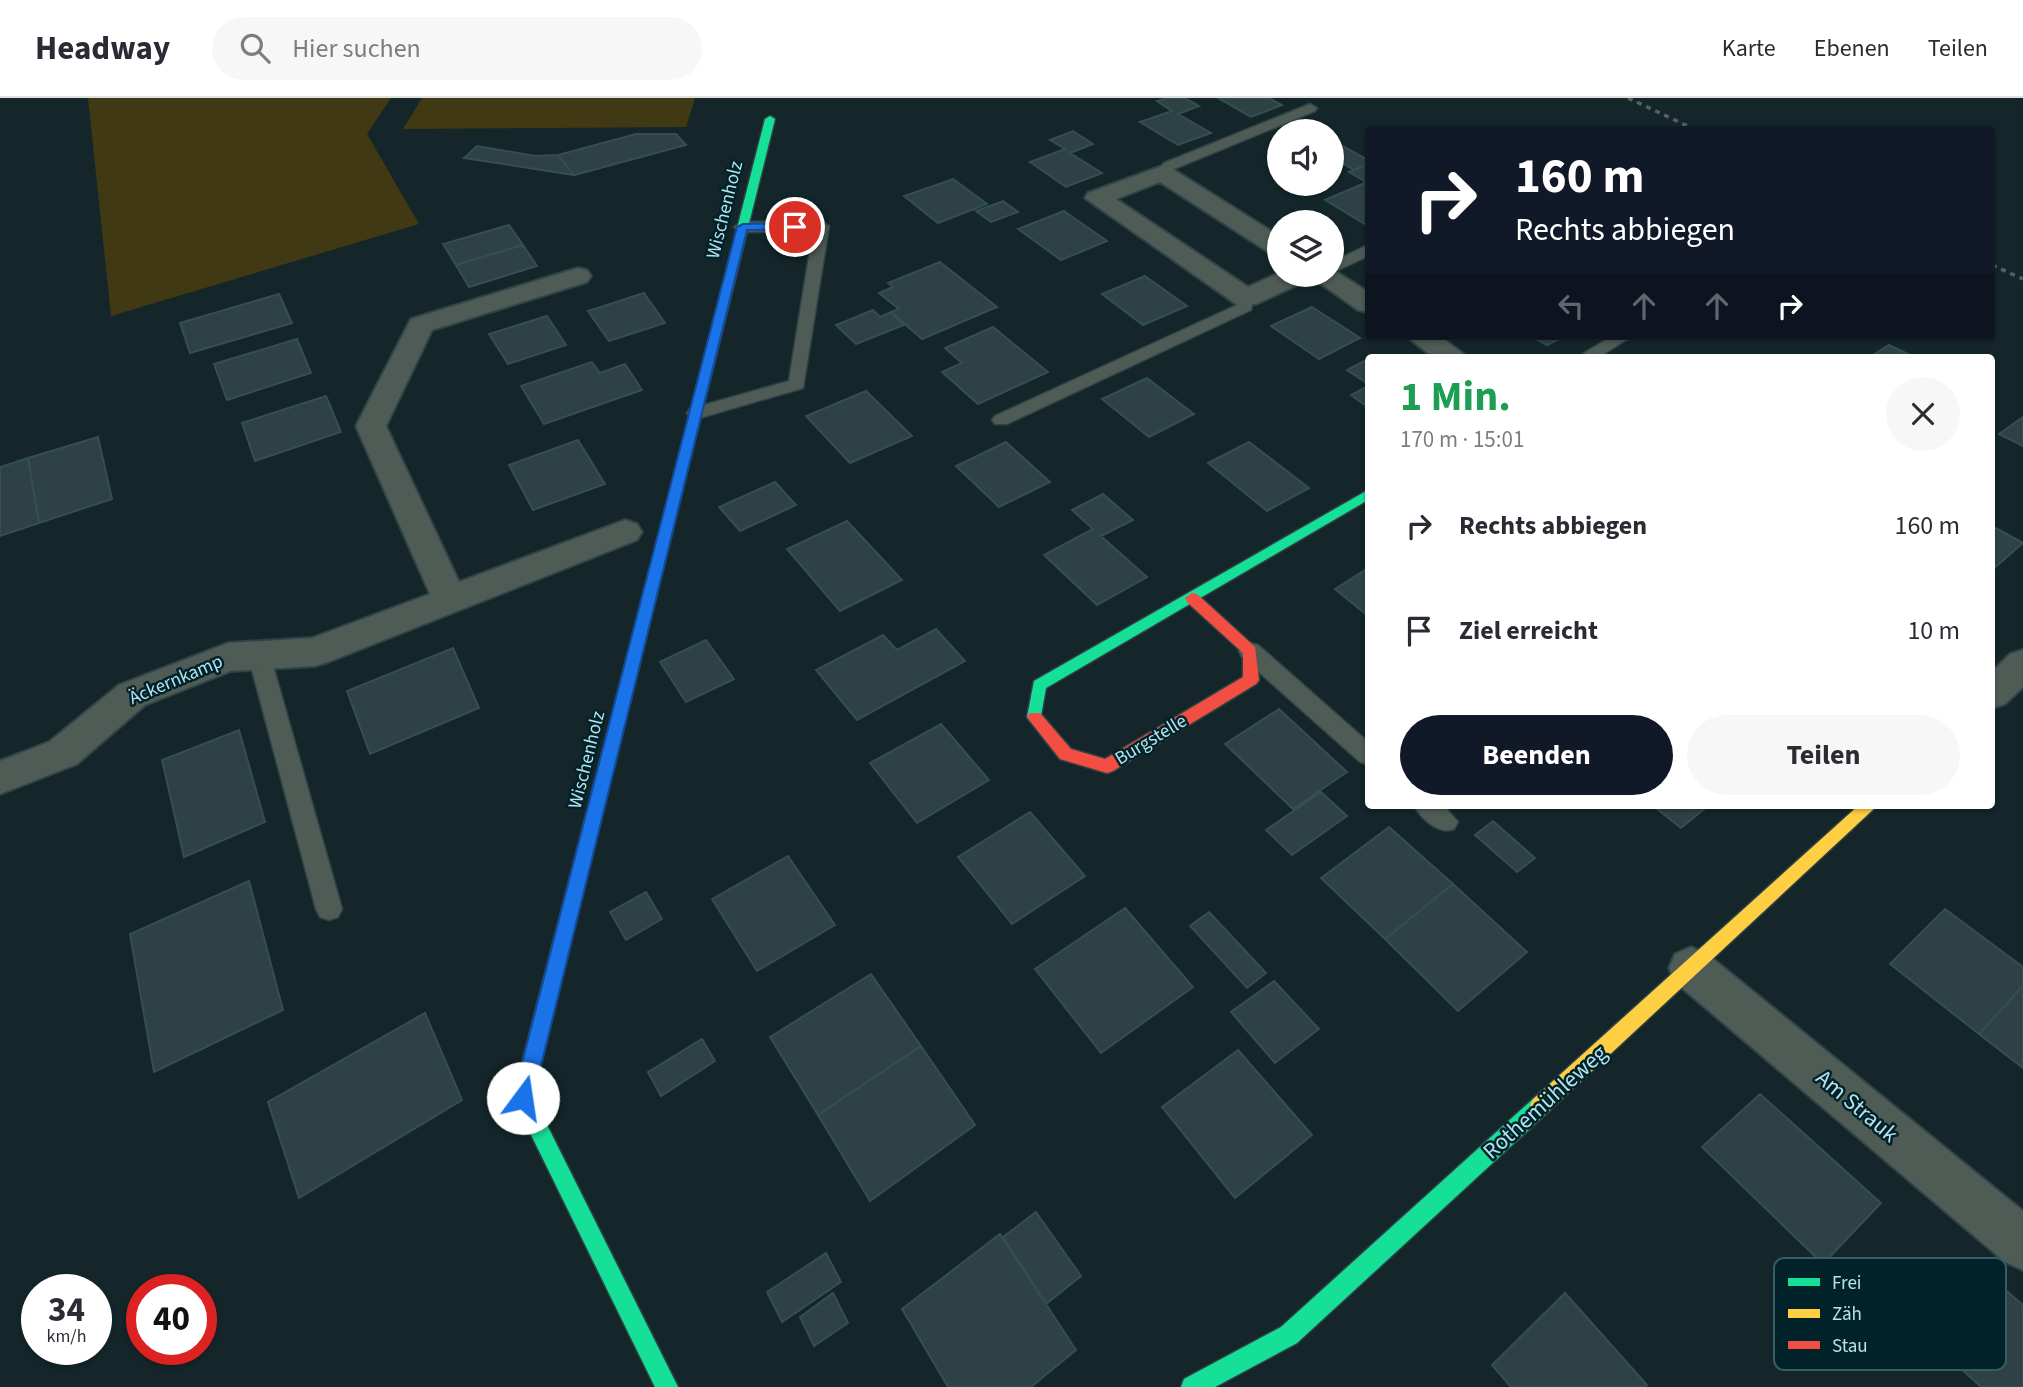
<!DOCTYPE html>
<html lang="de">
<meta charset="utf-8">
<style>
:root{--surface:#fff;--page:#f7f7f7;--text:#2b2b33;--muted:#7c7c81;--line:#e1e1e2;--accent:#111827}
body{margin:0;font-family:"Source Sans 3",sans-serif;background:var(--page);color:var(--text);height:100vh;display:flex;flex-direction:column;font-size:26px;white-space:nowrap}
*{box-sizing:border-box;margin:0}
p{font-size:23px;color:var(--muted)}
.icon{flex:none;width:38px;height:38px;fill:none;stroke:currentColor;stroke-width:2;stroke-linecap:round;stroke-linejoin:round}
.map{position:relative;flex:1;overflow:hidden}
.details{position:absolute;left:1365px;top:256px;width:630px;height:455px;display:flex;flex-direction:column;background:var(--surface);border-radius:7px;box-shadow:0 2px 5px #0004}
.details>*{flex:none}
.guide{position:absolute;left:1365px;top:28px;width:630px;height:214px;border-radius:7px;box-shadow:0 2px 5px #0004;background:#111827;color:#fff;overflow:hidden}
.buttons{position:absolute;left:1267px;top:21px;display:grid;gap:14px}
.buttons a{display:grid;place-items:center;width:77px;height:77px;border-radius:50%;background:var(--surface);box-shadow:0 2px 5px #0004;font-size:35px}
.speed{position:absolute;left:21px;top:1176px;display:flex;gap:14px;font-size:35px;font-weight:700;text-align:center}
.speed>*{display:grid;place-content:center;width:91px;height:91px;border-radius:50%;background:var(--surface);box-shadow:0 2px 5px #0004;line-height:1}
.speed small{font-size:18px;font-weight:400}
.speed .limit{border:10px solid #d22;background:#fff;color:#111}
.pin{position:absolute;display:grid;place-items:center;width:60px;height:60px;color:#fff;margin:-30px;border:4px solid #fff;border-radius:50%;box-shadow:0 2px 7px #0007}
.me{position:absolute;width:77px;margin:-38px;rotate:14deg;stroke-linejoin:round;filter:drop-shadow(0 0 5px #0008)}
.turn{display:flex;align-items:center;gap:24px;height:147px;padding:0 35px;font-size:32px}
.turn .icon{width:91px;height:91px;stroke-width:2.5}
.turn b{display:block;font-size:49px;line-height:60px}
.lanes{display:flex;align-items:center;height:66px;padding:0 35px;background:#0003;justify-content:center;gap:35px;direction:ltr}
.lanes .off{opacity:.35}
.round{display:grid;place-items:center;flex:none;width:74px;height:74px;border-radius:37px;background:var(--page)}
.summary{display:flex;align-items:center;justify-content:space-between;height:119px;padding:0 35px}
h1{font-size:42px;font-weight:700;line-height:52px;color:#1e9e55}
.action{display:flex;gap:14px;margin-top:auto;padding:14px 35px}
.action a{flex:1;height:80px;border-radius:42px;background:var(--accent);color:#fff;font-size:28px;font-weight:700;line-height:80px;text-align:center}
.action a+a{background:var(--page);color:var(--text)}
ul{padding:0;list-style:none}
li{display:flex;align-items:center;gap:21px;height:105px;padding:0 35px}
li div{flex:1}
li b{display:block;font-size:26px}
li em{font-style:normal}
header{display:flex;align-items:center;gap:42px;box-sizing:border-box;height:98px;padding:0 35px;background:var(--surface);border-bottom:2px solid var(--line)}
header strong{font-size:33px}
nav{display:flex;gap:38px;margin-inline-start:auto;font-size:24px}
.search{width:490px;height:63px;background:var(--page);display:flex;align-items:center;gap:18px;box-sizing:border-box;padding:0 24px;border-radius:38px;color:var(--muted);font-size:26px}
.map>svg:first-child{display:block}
.green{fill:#403913}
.building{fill:#2e4245;stroke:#334f52;stroke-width:2}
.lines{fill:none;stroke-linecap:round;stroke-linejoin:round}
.lane-casing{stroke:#2f4348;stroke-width:3}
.street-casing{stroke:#2f4348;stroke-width:4}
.fast-casing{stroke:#2f4348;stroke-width:3}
.slow-casing{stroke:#2f4348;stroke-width:3}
.jam-casing{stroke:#2f4348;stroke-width:3}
.lane{fill:#4e5c55;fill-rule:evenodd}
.street{fill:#4e5c55;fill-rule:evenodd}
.fast{fill:#16e098;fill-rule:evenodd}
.slow{fill:#ffcf43;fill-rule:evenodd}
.jam{fill:#f24e42;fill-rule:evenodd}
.rail{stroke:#526261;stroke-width:3.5;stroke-dasharray:5 5;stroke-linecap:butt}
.route{fill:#1a73e8;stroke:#114b97;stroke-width:2}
.labels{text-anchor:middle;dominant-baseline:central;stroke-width:5;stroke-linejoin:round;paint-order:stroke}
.street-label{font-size:19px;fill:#b5e2ee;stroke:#022229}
.near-street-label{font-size:23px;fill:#b5e2ee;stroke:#022229}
.key{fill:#022229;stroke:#385c64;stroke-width:2}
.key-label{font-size:19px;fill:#b5e2ee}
</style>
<header>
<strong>Headway</strong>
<div class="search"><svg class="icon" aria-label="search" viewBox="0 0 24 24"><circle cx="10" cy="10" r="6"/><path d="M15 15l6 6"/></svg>Hier suchen</div>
<nav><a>Karte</a><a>Ebenen</a><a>Teilen</a></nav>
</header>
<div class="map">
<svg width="2023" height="1289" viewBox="0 0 2023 1289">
<rect width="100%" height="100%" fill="#14262a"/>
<!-- green -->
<path class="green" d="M88,0h303l-24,36 52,90 -308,92z
M422,0h273l-9,29 -283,2z"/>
<!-- building -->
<path class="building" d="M1167,0h18l14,8 -21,8 33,19 -33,12 -38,-23 32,-11 -15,-10z
M1218,0h51l13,7 -31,12z
M1073,33l20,13 -23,9 32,20 -36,14 -36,-25 35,-13 -15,-9z
M636,36h40l10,11 -112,30 -16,-20z
M1341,47l27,15v4l-14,6 -22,-13v-8z
M477,48l58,10 23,-1 16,20 -110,-17z
M1368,66v19l-19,-11 5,-2z
M953,81l34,25 -49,19 -34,-27z
M1367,84l1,44 -43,-26z
M1003,103l15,11 -27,10 -15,-11z
M1064,113l43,30 -46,19 -43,-31z
M509,127l14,20 -67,20 -13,-21z
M523,147l14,21 -68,21 -13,-22z
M940,164l57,45 -75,32 -31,-27 8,-3 -20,-16 14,-6 -5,-4z
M1145,178l42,30 -44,19 -41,-31z
M644,195l21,30 -56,18 -21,-30z
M279,196l13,29 -102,30 -10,-30z
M1312,209l48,31 -41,21 -48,-33z
M873,212l7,7 11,-5 13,13 -48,19 -20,-19z
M547,218l19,29 -58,19 -19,-30z
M993,229l55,45 -70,32 -36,-32 20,-9 -17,-15z
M1531,238h34l-18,9z
M297,241l14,34 -84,27 -13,-36z
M1889,247l25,12h-44z
M1368,261v25l-21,-14z
M592,264l8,11 25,-9 17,26 -98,34 -23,-38z
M1147,280l47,36 -45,23 -47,-38z
M1368,288v21l-17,-12z
M866,293l46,45 -62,27 -44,-47z
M326,298l15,36 -86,29 -13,-38z
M2023,319v29l-24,-12z
M98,339l14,62 -73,24 -11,-65z
M578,342l27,44 -72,26 -24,-45z
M1006,344l44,40 -51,25 -43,-41z
M1249,344l60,46 -42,23 -59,-48z
M28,360l11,65 -39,13v-69z
M775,384l21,23 -56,26 -21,-24z
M1103,396l30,26 -32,16 46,41 -50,28 -53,-50 49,-26 -21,-19z
M847,423l55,59 -62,31 -53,-62z
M1992,428l31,17 -31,27z
M1368,470v48l-33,-27z
M936,531l29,32 -108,59 -41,-50 67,-35 14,15z
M706,542l28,39 -48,23 -26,-40z
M453,550l26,60 -109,46 -23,-63z
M1279,611l68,63 -54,37 -68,-65z
M941,626l48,56 -72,43 -47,-60z
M239,632l26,92 -81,35 -22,-97z
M1321,694l26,24 -55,39 -26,-25z
M1652,707h57l-28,23z
M1030,714l55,64 -73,48 -54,-67z
M1493,723l42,37 -18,14 -42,-37z
M1389,729l64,57 -68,55 -64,-61z
M788,758l47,69 -78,46 -45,-72z
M249,783l34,129 -129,62 -24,-138z
M1453,786l74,68 -69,59 -73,-72z
M646,794l16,27 -36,21 -16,-28z
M1125,810l68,79 -92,66 -66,-84z
M1945,811l78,58v19l-44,48 -89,-70z
M1209,814l57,61 -19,15 -57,-62z
M871,876l50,72 -103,69 -48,-78z
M1274,883l45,48 -44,34 -44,-51z
M2023,888v82l-44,-34z
M425,915l37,87 -163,98 -31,-96z
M702,941l13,22 -54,35 -13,-24z
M921,948l54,79 -105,76 -52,-86z
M1238,952l74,85 -77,63 -73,-91z
M1760,996l121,109 -58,61 -121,-117z
M1036,1114l45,64 -35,28 -43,-67z
M1000,1136l76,116 -45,37h-83l-46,-78z
M826,1155l15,29 -59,40 -15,-30z
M2001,1188l22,19v82h-42l-36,-33z
M833,1195l15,30 -34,23 -14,-29z
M1565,1195l82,92 -2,2h-134l-19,-22z"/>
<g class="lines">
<!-- lane casing -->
<g class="lane-casing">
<path id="lane" d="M1310,6l7,4 -2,3 -141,58 -7,7 -12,-3 9,-10z
M821,123l8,5 -26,162 -107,31 -6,-2 -3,-4 3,-4 99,-28 24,-150 -71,1 -8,-5 8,-5z
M1368,147v11l-36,17v-11z
M1246,195l8,5 -3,12 -244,114h-12l-3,-4 3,-4 242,-111 3,-10z
M1612,238h20l-33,21h-21z
M1250,545l8,2 110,97v22l-8,-2 -118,-105 -3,-6 3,-6z
M259,549l8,2 3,6 72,254 -4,8 -9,3 -9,-3 -4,-8 -68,-254 3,-6z
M1414,707h29l15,17 -4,7c-15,6 -33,-10 -40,-24z"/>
</g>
<!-- street casing -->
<g class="street-casing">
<path id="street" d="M1162,68l9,2 108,68v19l-9,-2 -110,-71 -44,17 132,88 31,-14 53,2v-6l36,23v20l-10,-2 -48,-34 -4,5 -50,23h-20l-151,-106 3,-5z
M578,170l9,2 4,6 -4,6 -155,48 -46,96 73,156 166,-62 12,4 5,8 -5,8 -309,122 -13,4 -84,5 -86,34 -68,59 -77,30v-33l49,-19 70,-57 109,-42 84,-5 118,-44 -74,-168 55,-107z
M1406,238h34l27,21h-34z
M2023,552v37l-18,17 -13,4v-36l18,-18z
M1691,849l16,7 316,257v59l-18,-8 -330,-280 -6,-14 6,-14z"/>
</g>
<!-- fast casing -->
<g class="fast-casing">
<path id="fast" d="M770,18l5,3 -81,325 -6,4 -6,-4 83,-325z
M1368,392v10l-322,188 -6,33h-10l-3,-4 7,-36z
M600,687l6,2 2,5 -75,305 145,290h-23l-142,-289 79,-306 2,-5z
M1540,998l7,3 3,7 -3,7 -250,230 -82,44h-34l3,-8 97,-52 252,-228z"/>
</g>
<!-- slow casing -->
<g class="slow-casing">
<path id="slow" d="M688,342l6,4 -86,348 -2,5 -6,2 -6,-2 -2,-5 90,-348z
M1859,707h19l-331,308 -7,3 -7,-3 -3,-7 3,-7z"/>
</g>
<!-- jam casing -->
<g class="jam-casing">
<path id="jam" d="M1192,495l5,1 58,53 4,33 -3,4 -143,87 -6,2 -47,-14 -30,-38 -3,-4 3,-4h10l31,36 34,10 138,-82v-24l-56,-51 -2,-4z"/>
</g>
<!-- lane -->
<use href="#lane" class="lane"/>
<!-- street -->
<use href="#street" class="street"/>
<!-- fast -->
<use href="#fast" class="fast"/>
<!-- slow -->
<use href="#slow" class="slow"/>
<!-- jam -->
<use href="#jam" class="jam"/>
<!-- rail -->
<path class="rail" d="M1628,0l68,32
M1992,167l31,14"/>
</g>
<!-- route -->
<path class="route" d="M795,125l4,1v5l-52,1 -214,868 -3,7 -7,3 -7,-3 -3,-7 224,-871 6,-3z"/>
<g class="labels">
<!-- street labels -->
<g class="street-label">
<text transform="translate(725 112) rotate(-76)">Wischenholz</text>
<text transform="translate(176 582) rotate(-23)">Äckernkamp</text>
<text transform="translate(1151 642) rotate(-31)">Burgstelle</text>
<text transform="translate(587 662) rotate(-76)">Wischenholz</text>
</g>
<!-- near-street labels -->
<g class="near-street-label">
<text transform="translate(1545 1004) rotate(-42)">Rothemühleweg</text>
<text transform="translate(1857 1008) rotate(40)">Am Strauk</text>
</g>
</g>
<!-- legend -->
<rect x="1774" y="1160" width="232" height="112" rx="10" class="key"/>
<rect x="1788" y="1180" width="32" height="8" fill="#16e098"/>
<rect x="1788" y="1211" width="32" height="9" fill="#ffcf43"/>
<rect x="1788" y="1243" width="32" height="8" fill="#f24e42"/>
<g class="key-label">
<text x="1832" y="1191">Frei</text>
<text x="1832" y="1222">Zäh</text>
<text x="1832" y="1254">Stau</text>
</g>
</svg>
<div class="buttons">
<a><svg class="icon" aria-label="sound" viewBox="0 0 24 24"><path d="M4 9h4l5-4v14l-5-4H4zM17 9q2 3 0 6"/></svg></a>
<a><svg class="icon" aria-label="layers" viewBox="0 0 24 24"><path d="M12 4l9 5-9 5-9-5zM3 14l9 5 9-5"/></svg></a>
</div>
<div class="speed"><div>34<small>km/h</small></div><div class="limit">40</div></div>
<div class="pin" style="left:795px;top:129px;background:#d93025"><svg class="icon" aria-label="arrive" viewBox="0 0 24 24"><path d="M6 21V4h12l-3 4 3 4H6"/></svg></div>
<svg class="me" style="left:523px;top:1000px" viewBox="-20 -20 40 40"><circle r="19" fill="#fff"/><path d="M0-13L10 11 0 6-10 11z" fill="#1a73e8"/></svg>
<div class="guide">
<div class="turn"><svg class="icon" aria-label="right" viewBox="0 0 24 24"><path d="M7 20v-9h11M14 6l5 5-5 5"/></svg><div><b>160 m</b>Rechts abbiegen</div></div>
<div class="lanes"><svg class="icon off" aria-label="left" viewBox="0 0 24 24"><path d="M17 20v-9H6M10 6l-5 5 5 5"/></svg><svg class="icon off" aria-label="ahead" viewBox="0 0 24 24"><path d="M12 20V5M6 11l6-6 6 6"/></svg><svg class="icon off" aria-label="ahead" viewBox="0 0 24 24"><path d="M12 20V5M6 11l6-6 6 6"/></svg><svg class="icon" aria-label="right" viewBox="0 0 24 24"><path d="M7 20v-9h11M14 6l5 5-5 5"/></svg></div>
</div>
<section class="details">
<div class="summary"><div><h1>1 Min.</h1><p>170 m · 15:01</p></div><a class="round"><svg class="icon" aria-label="close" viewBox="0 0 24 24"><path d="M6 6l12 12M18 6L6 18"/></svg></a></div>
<ul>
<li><svg class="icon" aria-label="right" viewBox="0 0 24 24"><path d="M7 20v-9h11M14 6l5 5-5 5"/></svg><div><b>Rechts abbiegen</b></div><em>160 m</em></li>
<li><svg class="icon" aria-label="arrive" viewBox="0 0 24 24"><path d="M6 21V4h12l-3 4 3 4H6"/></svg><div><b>Ziel erreicht</b></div><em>10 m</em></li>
</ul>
<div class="action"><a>Beenden</a><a>Teilen</a></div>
</section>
</div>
